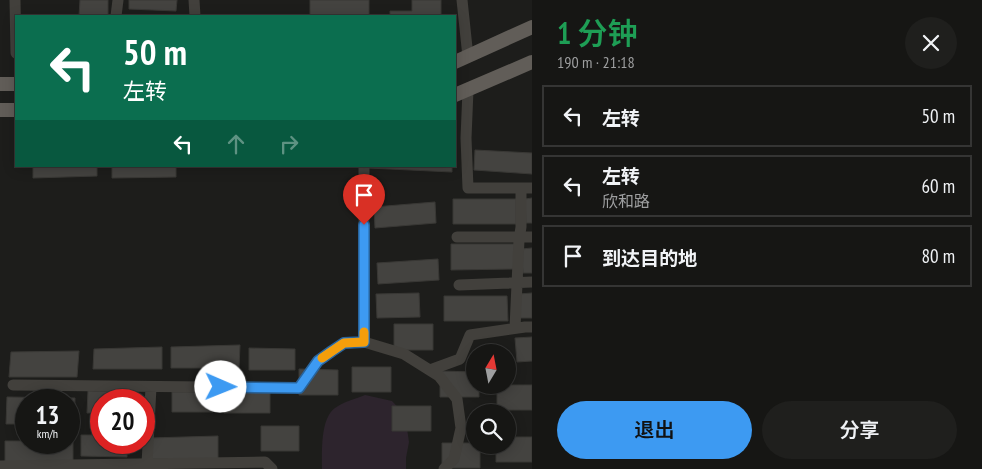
<!DOCTYPE html>
<html lang="zh">
<meta charset="utf-8">
<style>
:root{--surface:#161614;--page:#1f1f1d;--text:#f1f3f6;--muted:#9e9fa0;--line:#353534;--accent:#3d9af2}
body{margin:0;font-family:"PT Sans Narrow","Noto Sans SC",sans-serif;background:var(--page);color:var(--text);height:100vh;display:flex;flex-direction:column;font-size:19px;white-space:nowrap}
*{box-sizing:border-box;margin:0}
p{font-size:16px;color:var(--muted)}
.icon{flex:none;width:28px;height:28px;fill:none;stroke:currentColor;stroke-width:2;stroke-linecap:round;stroke-linejoin:round}
.map{position:relative;flex:1;overflow:hidden}
.drawer{display:flex;flex-direction:column;background:var(--surface);width:450px}
.drawer>*{flex:none}
.guide{position:absolute;left:15px;top:15px;width:441px;height:152px;border-radius:0px;box-shadow:0 2px 12px #0003,0 0 0 1px var(--line);background:#0b6e4f;color:#fff;overflow:hidden}
.needle{width:32px;rotate:10deg}
.fabs{position:absolute;left:466px;top:344px;display:grid;gap:10px}
.fabs a{display:grid;place-items:center;width:50px;height:50px;border-radius:50%;background:var(--surface);box-shadow:0 2px 12px #0003,0 0 0 1px var(--line);font-size:25px}
.speed{position:absolute;left:15px;top:389px;display:flex;gap:10px;font-size:25px;font-weight:700;text-align:center}
.speed>*{display:grid;place-content:center;width:65px;height:65px;border-radius:50%;background:var(--surface);box-shadow:0 2px 12px #0003,0 0 0 1px var(--line);line-height:1}
.speed small{font-size:12px;font-weight:400}
.speed .limit{border:8px solid #d22;background:#fff;color:#111}
.pin{position:absolute;display:grid;place-items:center;width:42px;height:42px;color:#fff;margin:-51px -21px;border-radius:50% 50% 50% 0;rotate:-45deg;box-shadow:0 0 5px #0007}
.pin .icon{rotate:45deg}
.me{position:absolute;width:55px;margin:-28px;rotate:91deg;stroke-linejoin:round;filter:drop-shadow(0 0 4px #0008)}
.turn{display:flex;align-items:center;gap:18px;height:105px;padding:0 25px;font-size:22px}
.turn .icon{width:65px;height:65px;stroke-width:2.5}
.turn b{display:block;font-size:35px;line-height:42px}
.lanes{display:flex;align-items:center;height:48px;padding:0 25px;background:#0003;justify-content:center;gap:25px;direction:ltr}
.lanes .off{opacity:.35}
.round{display:grid;place-items:center;flex:none;width:52px;height:52px;border-radius:26px;background:var(--page)}
.summary{display:flex;align-items:center;justify-content:space-between;height:85px;padding:0 25px}
h1{font-size:30px;font-weight:600;line-height:38px;color:#1e9e55}
.action{display:flex;gap:10px;margin-top:auto;padding:10px 25px}
.action a{flex:1;height:58px;border-radius:30px;background:var(--accent);color:#111;font-size:20px;font-weight:600;line-height:58px;text-align:center}
.action a+a{background:var(--page);color:var(--text)}
ul{padding:0;list-style:none}
li{display:flex;align-items:center;gap:15px;height:62px;margin:0 10px 8px;padding:0 15px;border:2px solid var(--line);border-radius:0px}
li div{flex:1}
li b{display:block;font-size:19px}
li em{font-style:normal}
main{display:flex;flex:1;min-height:0}
.map>svg:first-child{display:block}
.green{fill:#2d242d}
.building{fill:#444340;stroke:#393835}
.lines{fill:none;stroke-linecap:round;stroke-linejoin:round}
.minor{stroke:#42403c;stroke-width:11}
.major{stroke:#615d58;stroke-width:14}
.route-casing{stroke:#28649d;stroke-width:12}
.route{stroke:#3d9af2;stroke-width:9}
.slow{stroke:#f59e0b;stroke-width:9}
</style>
<main>
<div class="map">
<svg width="532" height="469" viewBox="0 0 532 469">
<rect width="100%" height="100%" fill="#1d1d1b"/>
<!-- green -->
<path class="green" d="M365,395l27,6 13,14 4,27 -3,16v11h-84c0,-17 -2,-50 13,-61 8,-6 20,-9 30,-13z"/>
<!-- building -->
<path class="building" d="M80,0h28v16h-29z
M129,0h48l-1,11 -47,-2z
M310,0h59v16h-59z
M412,0h29v16h-51v-5h22z
M475,150l57,3v21l-58,-4z
M33,166h64v10l-64,2z
M112,166h64v11l-64,1z
M368,166h84v6l-84,-4z
M532,198v25h-6l-1,-24z
M453,199h63v25h-63z
M435,202l1,21 -61,5 -1,-21z
M451,244h64v25l-64,1z
M532,248v25h-9l-2,-24z
M438,259l1,21 -61,4 -1,-21z
M419,293l1,24 -43,1 -1,-24z
M532,293v25h-13l-1,-24z
M444,296h63l1,25h-64z
M394,324h39v26h-39z
M532,337v24l-15,1 -2,-24z
M240,345l-1,23h-68v-21z
M162,347v22h-69l1,-20z
M249,348l46,1v21h-46z
M79,351l-2,26h-68l2,-25z
M352,367h39v25h-39z
M299,369l39,1v25h-39z
M440,371l35,1v13h4v12h-39z
M497,385h35v25h-35z
M88,391l46,1 -1,8h-32v13h-14z
M224,391l46,1v21h-46z
M172,392h41v20h-41z
M7,397l68,1 -1,26h-5v-24h-43v24h-20z
M392,406h39v25h-39z
M261,426h38v25h-38z
M81,435h20v7h26v15l-46,-1z
M218,436v23h-69l1,-21z
M508,437h24v25h-36v-17h12z
M69,439h4v23h-68v-21h21v1h43z
M442,443h33v2h5v23h-38z"/>
<g class="lines">
<!-- minor -->
<path class="minor" d="M15,0l1,53
M194,0l1,16
M462,0l6,57
M116,16l2,-16
M468,90l-2,48 2,50h64
M457,237h75
M459,285l73,-3
M515,328l4,-88 2,-13v-39
M364,342v-176
M430,370l30,-11 10,-24 55,-8h7
M13,385l286,3 19,-27 26,-18 20,-1 40,12 35,22 18,23 4,29 -7,31 -10,10
M147,464l4,-77
M0,466l265,-4 7,7"/>
<!-- major -->
<path class="major" d="M455,62l77,-35
M0,84h16
M455,95l77,-33
M0,110h16"/>
</g>
<g class="lines">
<!-- route casing -->
<g class="route-casing">
<path id="route" d="M221,387l78,1 19,-27 14,-10 12,-8 20,-1v-117"/>
</g>
<!-- route -->
<use href="#route" class="route"/>
<!-- slow -->
<path class="slow" d="M322,358l22,-15 20,-1v-10"/>
</g>
</svg>
<div class="fabs">
<a><svg class="needle" viewBox="-14 -14 28 28"><path d="M0-13l5 13h-10z" fill="#e53935"/><path d="M0 13l5-13h-10z" fill="#9e9fa0"/></svg></a>
<a><svg class="icon" aria-label="search" viewBox="0 0 24 24"><circle cx="10" cy="10" r="6"/><path d="M15 15l6 6"/></svg></a>
</div>
<div class="speed"><div>13<small>km/h</small></div><div class="limit">20</div></div>
<div class="pin" style="left:364px;top:225px;background:#d93025"><svg class="icon" aria-label="arrive" viewBox="0 0 24 24"><path d="M6 21V4h12l-3 4 3 4H6"/></svg></div>
<svg class="me" style="left:221px;top:387px" viewBox="-20 -20 40 40"><circle r="19" fill="#fff"/><path d="M0-13L10 11 0 6-10 11z" fill="#3d9af2"/></svg>
<div class="guide">
<div class="turn"><svg class="icon" aria-label="left" viewBox="0 0 24 24"><path d="M17 20v-9H6M10 6l-5 5 5 5"/></svg><div><b>50 m</b>左转</div></div>
<div class="lanes"><svg class="icon" aria-label="left" viewBox="0 0 24 24"><path d="M17 20v-9H6M10 6l-5 5 5 5"/></svg><svg class="icon off" aria-label="ahead" viewBox="0 0 24 24"><path d="M12 20V5M6 11l6-6 6 6"/></svg><svg class="icon off" aria-label="right" viewBox="0 0 24 24"><path d="M7 20v-9h11M14 6l5 5-5 5"/></svg></div>
</div>
</div>
<section class="drawer">
<div class="summary"><div><h1>1 分钟</h1><p>190 m · 21:18</p></div><a class="round"><svg class="icon" aria-label="close" viewBox="0 0 24 24"><path d="M6 6l12 12M18 6L6 18"/></svg></a></div>
<ul>
<li><svg class="icon" aria-label="left" viewBox="0 0 24 24"><path d="M17 20v-9H6M10 6l-5 5 5 5"/></svg><div><b>左转</b></div><em>50 m</em></li>
<li><svg class="icon" aria-label="left" viewBox="0 0 24 24"><path d="M17 20v-9H6M10 6l-5 5 5 5"/></svg><div><b>左转</b><p>欣和路</p></div><em>60 m</em></li>
<li><svg class="icon" aria-label="arrive" viewBox="0 0 24 24"><path d="M6 21V4h12l-3 4 3 4H6"/></svg><div><b>到达目的地</b></div><em>80 m</em></li>
</ul>
<div class="action"><a>退出</a><a>分享</a></div>
</section>
</main>
